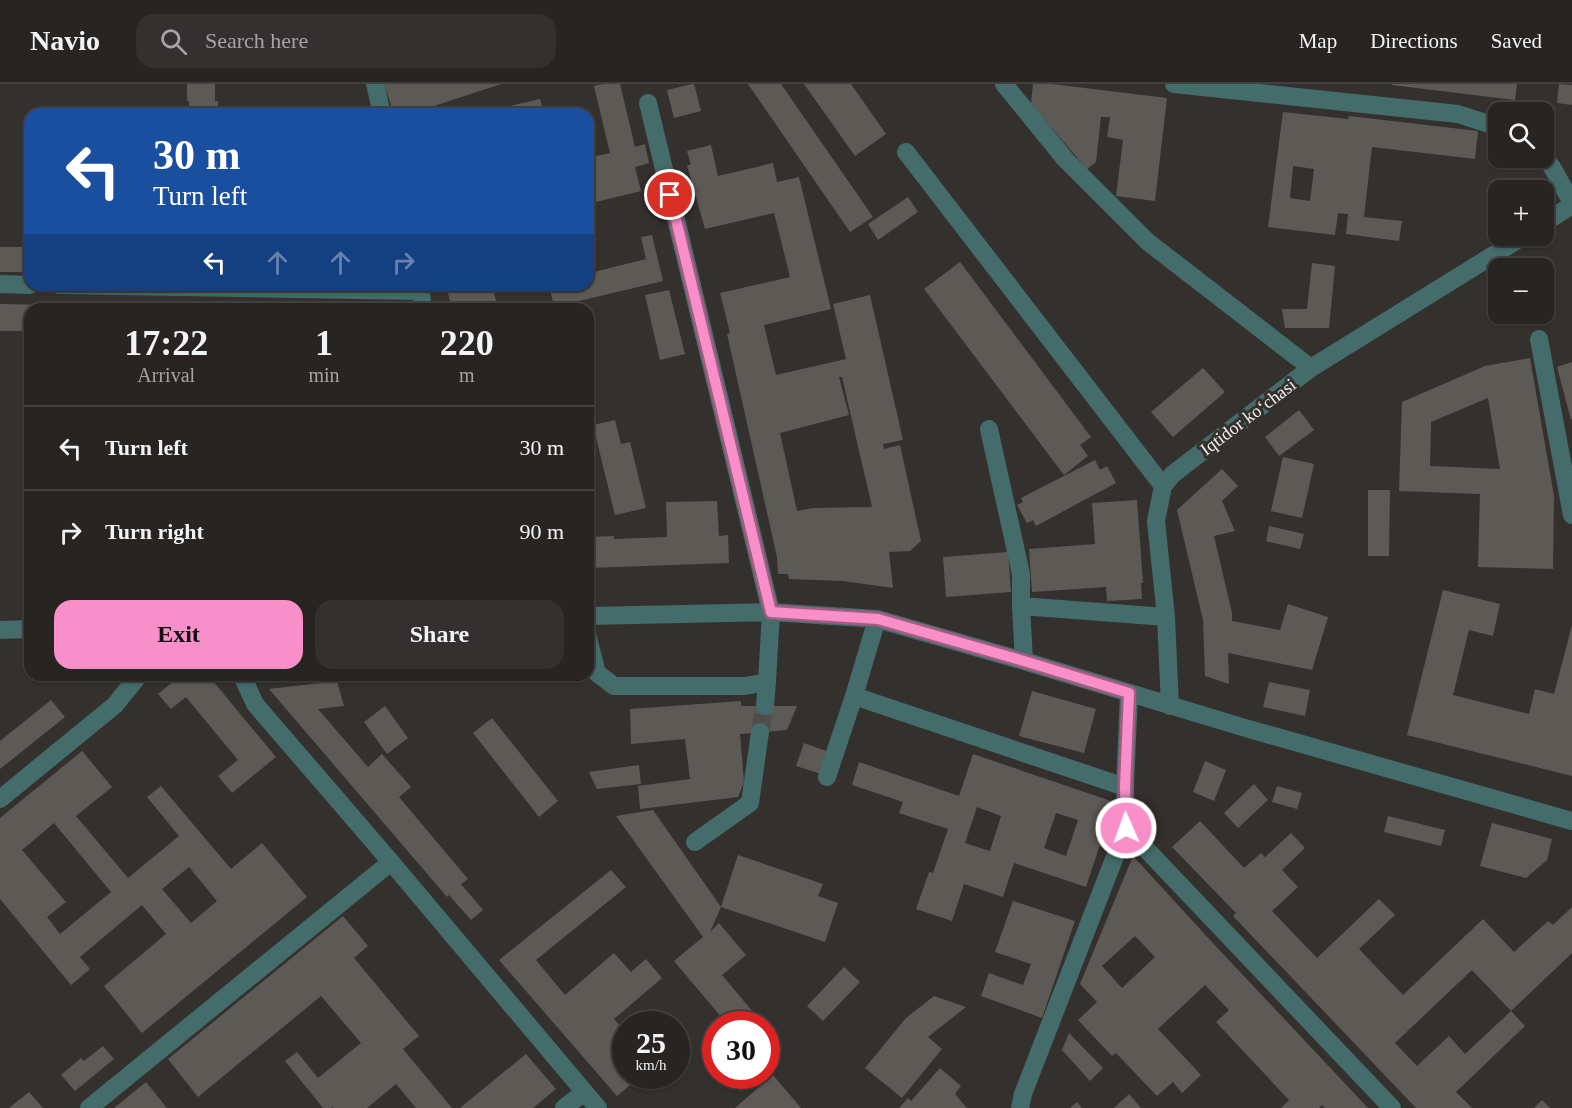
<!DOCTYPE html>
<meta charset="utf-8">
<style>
:root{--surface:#272422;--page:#33302f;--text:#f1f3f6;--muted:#a4a4a5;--line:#434140;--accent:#f98fc8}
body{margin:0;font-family:Georgia,serif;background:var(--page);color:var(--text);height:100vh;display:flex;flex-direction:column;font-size:22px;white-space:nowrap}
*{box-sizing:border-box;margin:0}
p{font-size:20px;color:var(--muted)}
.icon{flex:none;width:33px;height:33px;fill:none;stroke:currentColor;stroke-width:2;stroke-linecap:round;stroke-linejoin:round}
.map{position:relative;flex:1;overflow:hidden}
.panel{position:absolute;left:24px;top:219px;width:570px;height:378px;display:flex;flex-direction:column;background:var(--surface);border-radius:18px;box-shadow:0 2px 4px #0004,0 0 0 2px var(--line)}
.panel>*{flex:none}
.hud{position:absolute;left:24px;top:24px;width:570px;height:183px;border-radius:18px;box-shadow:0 2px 4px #0004,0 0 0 2px var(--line);background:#1a4fa0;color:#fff;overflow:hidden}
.fabs{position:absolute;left:1488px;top:18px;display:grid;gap:12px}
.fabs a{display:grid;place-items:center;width:66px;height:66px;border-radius:12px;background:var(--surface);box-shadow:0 2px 4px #0004,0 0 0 2px var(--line);font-size:30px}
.speed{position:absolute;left:612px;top:927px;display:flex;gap:12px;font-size:30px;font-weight:700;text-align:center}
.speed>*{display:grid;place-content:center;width:78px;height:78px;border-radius:50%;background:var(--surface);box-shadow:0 2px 4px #0004,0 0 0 2px var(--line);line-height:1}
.speed small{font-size:15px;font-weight:400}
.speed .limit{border:9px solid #d22;background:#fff;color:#111}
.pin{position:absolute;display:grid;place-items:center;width:51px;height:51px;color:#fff;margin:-26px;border:3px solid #fff;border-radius:50%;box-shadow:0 2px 6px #0007}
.me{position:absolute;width:66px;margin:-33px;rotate:358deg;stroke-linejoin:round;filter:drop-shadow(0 0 4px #0008)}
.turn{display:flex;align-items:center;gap:21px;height:126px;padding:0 30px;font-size:27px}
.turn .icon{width:78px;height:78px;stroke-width:2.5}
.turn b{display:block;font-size:42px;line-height:51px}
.lanes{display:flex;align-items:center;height:57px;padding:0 30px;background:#0003;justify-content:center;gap:30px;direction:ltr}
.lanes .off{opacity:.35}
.eta{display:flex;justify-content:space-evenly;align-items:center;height:102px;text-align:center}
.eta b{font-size:36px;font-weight:700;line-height:42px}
.button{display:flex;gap:12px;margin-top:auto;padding:12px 30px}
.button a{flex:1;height:69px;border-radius:18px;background:var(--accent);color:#111;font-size:24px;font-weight:700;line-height:69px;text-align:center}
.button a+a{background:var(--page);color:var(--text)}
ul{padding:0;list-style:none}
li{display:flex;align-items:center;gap:18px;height:84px;padding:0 30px;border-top:2px solid var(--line)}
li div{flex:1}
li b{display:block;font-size:22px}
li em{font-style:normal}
header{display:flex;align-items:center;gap:36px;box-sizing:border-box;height:84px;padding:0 30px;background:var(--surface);border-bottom:2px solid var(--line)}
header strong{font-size:28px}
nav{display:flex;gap:33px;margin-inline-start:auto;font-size:21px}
.search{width:420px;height:54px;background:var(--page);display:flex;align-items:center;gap:15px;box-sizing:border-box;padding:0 21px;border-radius:18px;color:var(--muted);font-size:22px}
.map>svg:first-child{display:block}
.building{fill:#5d5a56;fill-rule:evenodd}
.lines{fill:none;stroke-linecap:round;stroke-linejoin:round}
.minor-tunnel{stroke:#514d4a;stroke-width:18;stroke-dasharray:18 9;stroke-linecap:butt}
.minor{stroke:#436c6a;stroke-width:18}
.route-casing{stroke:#a25d82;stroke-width:15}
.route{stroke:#f98fc8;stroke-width:10}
.labels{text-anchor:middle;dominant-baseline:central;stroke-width:6;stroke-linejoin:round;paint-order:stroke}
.street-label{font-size:18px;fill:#f3f0ee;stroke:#34302d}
</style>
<header>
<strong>Navio</strong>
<div class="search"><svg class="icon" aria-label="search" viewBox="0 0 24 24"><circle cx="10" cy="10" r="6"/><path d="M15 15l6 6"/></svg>Search here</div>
<nav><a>Map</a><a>Directions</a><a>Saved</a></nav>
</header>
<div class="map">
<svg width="1572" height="1024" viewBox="0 0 1572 1024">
<rect width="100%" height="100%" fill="#34302d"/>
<!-- building -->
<path class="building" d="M187,0h28v17h3v13h-29v-13h-2z
M384,0h117l-91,30h-16z
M603,0h17l15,63 10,-3 4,19 -14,4 6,24 -53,13v-46l22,-5 -16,-67z
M692,0h2l7,27 -27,7 -7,-28z
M748,0h33l92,133 -23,15z
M804,0h47l35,50 -31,22z
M1033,0h19l115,14 -12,103 -39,-5 7,-56 -16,-3 3,-20h-9l-5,45 -9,7 -56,-65z
M1392,0h125l-2,16 -123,-15z
M1559,0l13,1v20l-15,-2z
M540,15l4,15h-59v-2z
M274,24h29v6h-29z
M1283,28l65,7 1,-3 129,15 -3,28 -103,-12 -8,70 38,4 -3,20 -53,-7 2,-20 -10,-1 -3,22 -67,-8zM1293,82l21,3 -4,32 -20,-3z
M711,61l7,31 55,-13 4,19 22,-5 32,132 -67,16 12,50 70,-16 -13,-55 37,-9 33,145 -20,4 1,5 16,-4 21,96 -11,10 -21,1 4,36 -50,-7 -54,-2 -1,-5h-10l-1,-17 -50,-223 3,-1 -10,-40 70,-16 -16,-64 -69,16 -18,-64h4l-4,-14zM839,293h3l30,130 -59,1 -16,3 -17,-78 69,-18z
M908,113l10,15 -40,28 -10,-16z
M652,151l11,46 -109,26 -5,-22h39v-36l6,23 52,-13 -5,-22z
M23,159h7v29h-30v-25h23z
M960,178l131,175 -11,8 8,11 -24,19 -140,-186z
M1312,179l23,3 -6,62h-44l-3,-19h25z
M446,201h46l6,24h-46z
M515,201h33v1l-31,7z
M669,206l16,64 -25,6 -15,-65z
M0,220l172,3v2h-142v22h-30z
M1530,274l24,138 -1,73 -75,-2 2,-73 -81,-3 3,-89 83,-36zM1488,314l12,71 -70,-3 1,-44z
M1572,278v57l-1,1 -14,-53z
M1203,284l22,24 -52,45 -22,-25z
M1299,326l15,20 -35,26 -14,-19z
M615,336l6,24 9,-2 16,66 -31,7 -22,-90z
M1283,373l31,7 -12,54 -31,-7z
M1095,376l5,10 7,-4 9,17 -80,43 -3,-6 -6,3 -10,-18 6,-3 -2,-4z
M1222,385l16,17 -16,15 13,30 -21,5 18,77v8l48,9 8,-26 40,13 -16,53 -84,-17 1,31 -24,-8 -2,-56 -26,-110z
M1368,406h22l-1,66h-21z
M1137,416l6,83h-2l1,16 -35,2 -1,-14 -74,5 -3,-43 66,-5 -3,-41z
M717,417l2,35 9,-1 1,28 -141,5v-31l26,-1v3l53,-2 -1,-35z
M1269,442l35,8 -4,15 -34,-8z
M1008,468l3,40 -65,5 -3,-40z
M1443,506l57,14 -7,32 -24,-6 -16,65 76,19 6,-25 19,5 18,-69v151l-165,-41z
M208,591l68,82 -44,36 -14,-17 20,-16 -52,-63 -15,12 -13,-15 17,-14z
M337,597l7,25 -26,3 50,58 14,-13 29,33 -12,10 69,82 -7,5 22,26 -12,10 -22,-25 -2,2 -178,-208z
M1269,598l41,8 -5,26 -42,-9z
M1032,607l64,18 -12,44 -65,-17z
M51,616l14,17 -65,52v-28z
M741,617v5h56l-10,24 -47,4 4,48 -6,15 -98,12 -2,-23 52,-7 -5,-40 -54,5 -1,-35z
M385,622l23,32 -21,16 -23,-32z
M492,634l66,83 -19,16 -66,-84z
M804,659l25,9 -8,22 -25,-8z
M82,667l30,36 -36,29 52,62 51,-42 -32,-39 14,-11 70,83 31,-26 45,54 -165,136 -38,-47 62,-52 -24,-29 -62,52 10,12 -19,16 -71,-86v-81zM54,739l57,69 -51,42 -13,-17 19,-15 -44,-52zM189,783l28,34 -26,22 -29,-34z
M973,670l141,48 -28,85 -72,-24 -11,34 -39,-13 -12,37 -36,-12 13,-37 4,1 15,-44 -49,-16 4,-11 -51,-17 7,-23 100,34zM977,723l24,9 -11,35 -25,-8zM1056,729l22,7 -12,36 -22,-8z
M1205,677l21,9 -12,31 -21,-9z
M639,681l2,19 -44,5 -8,-17z
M1254,700l14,16 -30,28 -14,-15z
M1277,702l25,7 -5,16 -25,-7z
M653,726l68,97 17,-52 85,29 -5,12 20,7 -13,39 -104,-35 -11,25 9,-9 27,32 -24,20 41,49h-36l-53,-63 29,-24 -87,-121z
M1388,732l57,14 -4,16 -57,-14z
M1200,737l44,47 17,-15 4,4 26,-24 14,15 -23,22 16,17 -26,24 45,47 62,-59 16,16 -36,34 44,46 80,-76 31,33 34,-31 5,4 19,-18v46l-61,58 14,15 -69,66 16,16h-56l-183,-192 3,-3 -64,-66zM1472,886l39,41 -46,43 -16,-18 -32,30 -22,-23z
M1492,739l60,16 -5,21 -21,18 -46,-12z
M1133,772l78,85 157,167h-43l-3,-3 -3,3h-38l8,-8 -73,-78 13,-12 -24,-25 -47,44 43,46 -19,18 -9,-11 -16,14 -41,-43 -4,3 -34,-36 19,-18 -17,-18zM1135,852l20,21 -33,31 -20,-22z
M611,786l15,17 -90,73 29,35 49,-42 17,19 15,-13 16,19 -48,41 12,14v43h15l-24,20 -118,-136z
M1013,817l62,20 -33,97 -61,-22 8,-23 34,12 8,-21 -36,-12z
M343,832l25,30 -14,12 65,78 -16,13 49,59h-36l-20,-24 -29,24h-33l-1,-1 -2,1h-8l-38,-47 12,-9 21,26 43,-35 -40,-47 -123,101 -30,-38z
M844,883l16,15 -37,39 -16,-15z
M934,912l32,11 -38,30 14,12 -40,49 -37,-30 41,-50z
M766,945l9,10 -9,7z
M1069,949l34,35 -13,13 -28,-31z
M103,962l11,13 -39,32 -14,-16 20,-17 3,3z
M526,970l30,35 -23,19h-73z
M940,984l21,18 -6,8 12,14h-68l9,-10 3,3z
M773,991l28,33h-66z
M146,998l21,26h-53z
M29,1008l14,16h-34z
M1129,1010l12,14h-27z
M1542,1016l8,8h-16z
M1077,1018l5,6h-12z"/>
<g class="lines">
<!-- minor-tunnel -->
<path class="minor-tunnel" d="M760,648l5,-26"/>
<!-- minor -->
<path class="minor" d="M375,0l7,30
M1004,0l61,75 83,83 163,126
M1174,0l284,30 40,13
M906,68l257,334
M1544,73l8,10 20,36
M1544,139l28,-18
M0,200l30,1
M58,201l363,6
M420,201l3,24
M1539,255l33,176
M989,345l32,145v32l145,11
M1021,522l3,55
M588,532l183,-4 106,7 147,42 218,66 330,94
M877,535l-23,77 271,91
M0,546l30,-1
M588,554l9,35 17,13h131l22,-4 4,-70 -123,-509
M245,591l-1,5 11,24 136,158 207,246
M765,622l2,-24
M1170,622l-4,-89 -10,-96 7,-35 10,-12 138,-106 213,-132
M827,693l27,-81
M0,715l115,-94 21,-26 1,-4
M1126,744l266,280
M695,758l55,-39 10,-71
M89,1024l302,-246
M564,1024l20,-16
M1020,1024l3,-14 103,-266 -1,-41 4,-94"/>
</g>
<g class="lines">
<!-- route casing -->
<g class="route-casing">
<path id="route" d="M670,111l101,417 107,7 146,42 105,32 -4,94 1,41"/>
</g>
<!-- route -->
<use href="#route" class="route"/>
</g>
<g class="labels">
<!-- street labels -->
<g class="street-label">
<text transform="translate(1248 333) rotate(-37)">Iqtidor koʻchasi</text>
</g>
</g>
</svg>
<div class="fabs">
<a><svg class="icon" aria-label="search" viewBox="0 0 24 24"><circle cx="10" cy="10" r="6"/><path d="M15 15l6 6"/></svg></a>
<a>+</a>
<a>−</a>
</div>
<div class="speed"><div>25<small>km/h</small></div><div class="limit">30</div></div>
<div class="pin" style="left:670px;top:111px;background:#d93025"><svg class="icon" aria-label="arrive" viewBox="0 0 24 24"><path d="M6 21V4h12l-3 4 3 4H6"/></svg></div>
<svg class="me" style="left:1126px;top:744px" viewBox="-20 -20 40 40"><circle r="17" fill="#f98fc8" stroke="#fff" stroke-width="3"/><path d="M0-11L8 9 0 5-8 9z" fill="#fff"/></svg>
<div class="hud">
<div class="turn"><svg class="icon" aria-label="left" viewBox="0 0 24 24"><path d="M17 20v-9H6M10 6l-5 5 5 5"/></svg><div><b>30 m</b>Turn left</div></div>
<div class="lanes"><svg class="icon" aria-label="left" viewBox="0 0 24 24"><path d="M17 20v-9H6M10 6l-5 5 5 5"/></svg><svg class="icon off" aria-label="ahead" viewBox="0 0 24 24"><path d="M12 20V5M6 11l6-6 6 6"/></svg><svg class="icon off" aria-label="ahead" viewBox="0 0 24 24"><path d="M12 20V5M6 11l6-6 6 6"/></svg><svg class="icon off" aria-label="right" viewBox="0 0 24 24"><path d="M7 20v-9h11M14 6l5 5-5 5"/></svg></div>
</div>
<section class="panel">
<div class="eta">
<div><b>17:22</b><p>Arrival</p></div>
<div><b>1</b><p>min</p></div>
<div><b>220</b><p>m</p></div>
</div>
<ul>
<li><svg class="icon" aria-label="left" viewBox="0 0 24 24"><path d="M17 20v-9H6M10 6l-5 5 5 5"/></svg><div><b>Turn left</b></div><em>30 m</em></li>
<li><svg class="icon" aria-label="right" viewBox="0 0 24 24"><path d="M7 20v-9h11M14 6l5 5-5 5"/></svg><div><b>Turn right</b></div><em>90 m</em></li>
</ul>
<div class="button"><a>Exit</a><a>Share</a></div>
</section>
</div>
